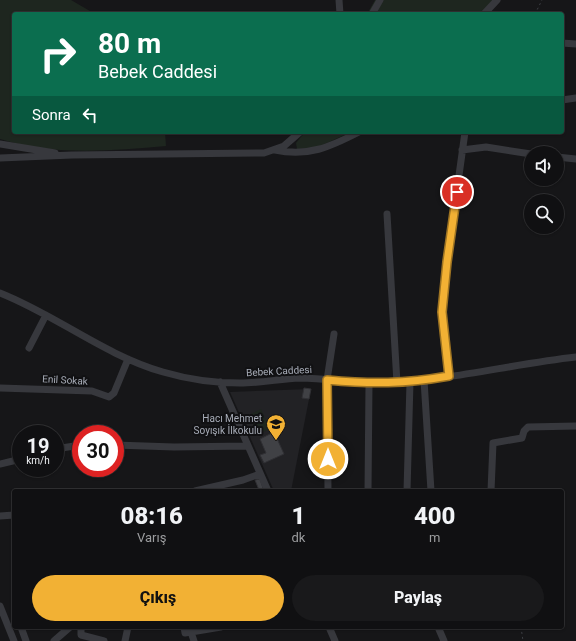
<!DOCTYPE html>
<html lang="tr">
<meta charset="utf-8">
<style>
:root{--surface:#101012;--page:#19191b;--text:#f1f3f6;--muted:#9c9d9f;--line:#303032;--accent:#f2b134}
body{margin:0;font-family:Roboto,sans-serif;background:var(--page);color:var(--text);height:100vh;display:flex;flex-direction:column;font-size:15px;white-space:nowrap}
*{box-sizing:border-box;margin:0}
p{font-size:13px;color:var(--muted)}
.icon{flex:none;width:22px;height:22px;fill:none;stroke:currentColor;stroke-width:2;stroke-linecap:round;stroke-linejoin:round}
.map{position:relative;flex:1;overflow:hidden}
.side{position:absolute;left:12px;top:489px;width:552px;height:140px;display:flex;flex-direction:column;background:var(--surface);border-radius:4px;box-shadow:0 1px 3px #0004,0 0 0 1px var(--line)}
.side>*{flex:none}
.banner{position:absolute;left:12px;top:12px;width:552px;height:122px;border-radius:4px;box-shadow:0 1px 3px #0004,0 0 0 1px var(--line);background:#0b6e4f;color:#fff;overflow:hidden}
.buttons{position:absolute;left:524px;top:146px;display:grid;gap:8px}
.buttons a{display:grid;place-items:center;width:40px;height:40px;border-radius:50%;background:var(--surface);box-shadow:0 1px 3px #0004,0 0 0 1px var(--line);font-size:20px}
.speed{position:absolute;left:12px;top:425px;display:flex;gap:8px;font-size:20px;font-weight:700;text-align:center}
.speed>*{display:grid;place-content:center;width:52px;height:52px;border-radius:50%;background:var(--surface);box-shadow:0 1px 3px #0004,0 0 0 1px var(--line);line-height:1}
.speed small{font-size:10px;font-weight:400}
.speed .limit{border:6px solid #d22;background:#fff;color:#111}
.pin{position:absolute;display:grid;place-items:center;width:34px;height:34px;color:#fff;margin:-17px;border:2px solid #fff;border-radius:50%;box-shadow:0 1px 4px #0007}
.me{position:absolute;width:44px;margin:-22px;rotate:0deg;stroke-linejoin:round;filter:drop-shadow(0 0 3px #0008)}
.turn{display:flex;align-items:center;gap:14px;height:84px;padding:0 20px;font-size:18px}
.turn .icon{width:52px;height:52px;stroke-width:2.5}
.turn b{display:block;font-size:28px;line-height:34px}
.then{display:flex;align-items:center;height:38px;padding:0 20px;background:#0003;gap:8px;font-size:15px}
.eta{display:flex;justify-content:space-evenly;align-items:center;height:68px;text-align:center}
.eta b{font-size:24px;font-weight:800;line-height:28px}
.action{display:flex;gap:8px;margin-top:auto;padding:8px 20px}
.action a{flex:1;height:46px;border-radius:24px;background:var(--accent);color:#111;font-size:16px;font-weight:800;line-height:46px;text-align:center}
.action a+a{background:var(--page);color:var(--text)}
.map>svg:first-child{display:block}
.built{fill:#222225}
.green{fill:#1e261f}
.building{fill:#404145;stroke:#303034}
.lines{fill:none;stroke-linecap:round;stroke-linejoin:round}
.path{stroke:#3d3f44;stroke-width:1;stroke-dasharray:2 3;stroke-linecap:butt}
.minor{stroke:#37383d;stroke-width:7}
.route-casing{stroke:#9d7322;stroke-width:10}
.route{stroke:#f2b134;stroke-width:7}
.labels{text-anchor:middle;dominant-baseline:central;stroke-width:4;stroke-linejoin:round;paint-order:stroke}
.street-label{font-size:10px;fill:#a8adb8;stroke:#111113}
.poi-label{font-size:10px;fill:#a8adb8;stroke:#111113;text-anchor:end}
</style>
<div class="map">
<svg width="576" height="641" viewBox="0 0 576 641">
<rect width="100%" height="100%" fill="#161618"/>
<!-- built -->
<path class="built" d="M311,389l-20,102h-17l-44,-99z"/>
<!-- green -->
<path class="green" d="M0,0h71l24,14h-81v118h151l1,14c-56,5 -112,10 -166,-7z
M375,0h119l-14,14h-113z
M305,132h46l-33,15 -21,2 -1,-6z
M261,409l9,20 -13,6 -8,-20z"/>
<!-- building -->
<path class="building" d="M304,388l7,1 -2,10 -7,-1z
M274,432l10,22 -20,9 -4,-8 6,-2 -6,-14z
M260,479l3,9 -4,2 -4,-10z"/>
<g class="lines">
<!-- path -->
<path class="path" d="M535,14l7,-14
M521,627l2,14"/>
<!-- minor -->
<path class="minor" d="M339,0l1,14
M372,14l8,-14
M484,14l13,-14
M562,43l14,1
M562,100l14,-2
M0,144l55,9
M275,150c33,7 55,-3 84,-18
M462,150l24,-3 45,7
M557,157l19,2
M0,158l72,-3 192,-2 20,-7 16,-14
M387,214l10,169
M0,293c56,22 104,62 163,79 24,7 51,11 77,11 20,0 40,-4 60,-5 30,0 58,7 88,5 63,-3 125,-19 188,-26
M29,348l17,-33
M449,376l-7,-64 5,-50 18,-130
M424,380l7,111
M220,382l48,109
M0,388l92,3 17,6 5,-4 14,-34
M115,445l59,2 74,-1
M55,449l26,-4
M0,464l21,-5
M195,491l48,-11 17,-6
M328,491l-1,-111 7,-46
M368,491l1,-107
M407,491l3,-109
M491,491l2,-48 29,-5 2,-7 4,-4 48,-1
M0,516l14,-1
M0,606l14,35
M21,627l5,14
M81,627v8l23,6
M184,627l1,6 36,-6
M329,627l6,14
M438,627l6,14
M191,632l3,9
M54,641l16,-14
M125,641l3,-14"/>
</g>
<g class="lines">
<!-- route casing -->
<g class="route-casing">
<path id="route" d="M328,459l-1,-79c45,4 77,4 122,-4l-7,-64 5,-50 10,-70"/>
</g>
<!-- route -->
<use href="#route" class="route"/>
</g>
<!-- icons -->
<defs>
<g id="school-pin" transform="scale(1)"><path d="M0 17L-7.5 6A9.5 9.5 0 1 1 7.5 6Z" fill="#f2b134" stroke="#111113"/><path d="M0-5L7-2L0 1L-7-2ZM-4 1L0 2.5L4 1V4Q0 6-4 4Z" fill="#111"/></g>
</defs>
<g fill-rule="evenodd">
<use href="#school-pin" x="276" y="424"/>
</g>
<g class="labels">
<!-- street labels -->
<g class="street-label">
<text transform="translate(279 371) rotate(-3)">Bebek Caddesi</text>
<text transform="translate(65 380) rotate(3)">Enil Sokak</text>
</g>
<!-- poi labels -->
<g class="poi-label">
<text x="262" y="418">Hacı Mehmet<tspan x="262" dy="12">Soyışık İlkokulu</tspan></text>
</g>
</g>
</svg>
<div class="buttons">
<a><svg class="icon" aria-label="sound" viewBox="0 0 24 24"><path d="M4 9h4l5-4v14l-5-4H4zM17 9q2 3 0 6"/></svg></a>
<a><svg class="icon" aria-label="search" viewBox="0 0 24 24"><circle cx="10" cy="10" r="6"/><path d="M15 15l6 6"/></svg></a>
</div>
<div class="speed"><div>19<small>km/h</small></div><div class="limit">30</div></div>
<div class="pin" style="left:457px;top:192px;background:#d93025"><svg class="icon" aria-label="arrive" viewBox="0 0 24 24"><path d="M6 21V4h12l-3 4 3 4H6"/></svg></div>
<svg class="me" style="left:328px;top:459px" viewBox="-20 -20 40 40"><circle r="17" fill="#f2b134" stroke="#fff" stroke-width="3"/><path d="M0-11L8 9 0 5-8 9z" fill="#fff"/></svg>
<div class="banner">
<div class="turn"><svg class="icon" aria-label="right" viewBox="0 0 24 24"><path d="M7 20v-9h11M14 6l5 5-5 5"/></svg><div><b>80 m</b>Bebek Caddesi</div></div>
<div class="then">Sonra<svg class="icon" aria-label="left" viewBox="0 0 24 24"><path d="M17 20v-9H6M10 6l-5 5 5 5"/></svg></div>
</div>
<section class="side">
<div class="eta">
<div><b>08:16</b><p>Varış</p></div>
<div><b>1</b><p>dk</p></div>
<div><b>400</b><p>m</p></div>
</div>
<div class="action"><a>Çıkış</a><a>Paylaş</a></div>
</section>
</div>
